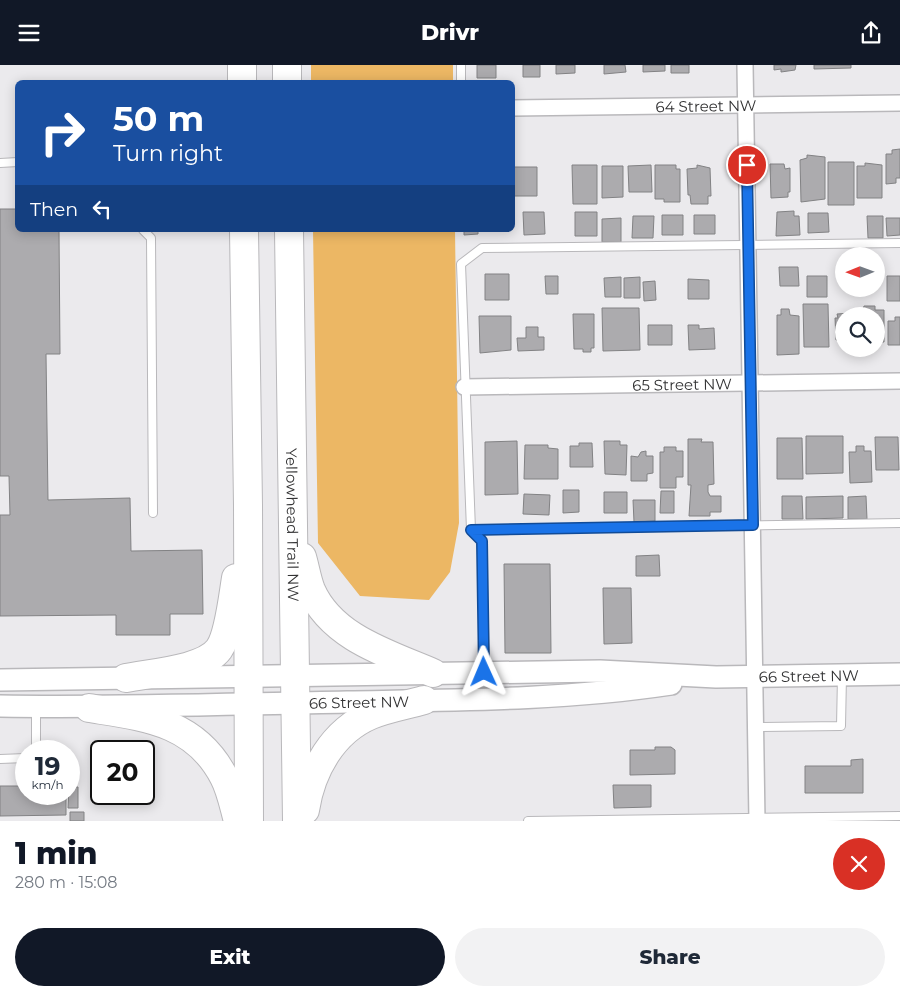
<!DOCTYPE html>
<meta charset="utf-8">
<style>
:root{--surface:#fff;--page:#f2f2f3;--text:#1f2937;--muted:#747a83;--accent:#111827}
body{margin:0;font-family:Montserrat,sans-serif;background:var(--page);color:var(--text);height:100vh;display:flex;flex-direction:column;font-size:19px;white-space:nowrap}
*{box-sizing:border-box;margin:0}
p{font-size:16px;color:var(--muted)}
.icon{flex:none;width:28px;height:28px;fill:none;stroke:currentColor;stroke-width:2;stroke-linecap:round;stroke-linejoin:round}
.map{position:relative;height:756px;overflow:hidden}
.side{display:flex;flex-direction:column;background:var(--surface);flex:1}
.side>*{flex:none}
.hud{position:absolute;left:15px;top:15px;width:500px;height:152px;border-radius:8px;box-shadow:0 2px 12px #0003;background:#1a4fa0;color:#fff;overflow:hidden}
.needle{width:32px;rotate:269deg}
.fabs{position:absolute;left:835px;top:182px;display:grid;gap:10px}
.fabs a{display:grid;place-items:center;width:50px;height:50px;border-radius:50%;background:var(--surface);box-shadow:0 2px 12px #0003;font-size:25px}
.speed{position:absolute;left:15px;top:675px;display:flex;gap:10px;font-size:25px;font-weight:700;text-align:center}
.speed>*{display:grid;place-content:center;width:65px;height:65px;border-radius:50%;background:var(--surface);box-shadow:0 2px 12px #0003;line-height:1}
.speed small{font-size:12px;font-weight:400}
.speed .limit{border:2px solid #111;border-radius:8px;background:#fff;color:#111}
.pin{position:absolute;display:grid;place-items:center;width:42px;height:42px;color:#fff;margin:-21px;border:2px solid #fff;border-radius:50%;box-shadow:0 1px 5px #0007}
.me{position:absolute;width:55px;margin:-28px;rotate:359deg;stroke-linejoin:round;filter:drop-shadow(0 0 4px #0008)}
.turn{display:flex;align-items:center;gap:18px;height:105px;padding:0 15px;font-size:22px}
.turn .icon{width:65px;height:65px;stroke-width:2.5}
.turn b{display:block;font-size:35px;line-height:42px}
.then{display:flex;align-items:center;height:48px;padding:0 15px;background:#0003;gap:10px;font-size:19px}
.round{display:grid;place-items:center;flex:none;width:52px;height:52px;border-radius:26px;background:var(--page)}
.headline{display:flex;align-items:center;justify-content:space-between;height:85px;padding:0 15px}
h1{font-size:30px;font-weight:800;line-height:38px;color:var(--accent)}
.cta{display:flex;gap:10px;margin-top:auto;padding:10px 15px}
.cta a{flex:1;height:58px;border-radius:30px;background:var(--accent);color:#fff;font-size:20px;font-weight:800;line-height:58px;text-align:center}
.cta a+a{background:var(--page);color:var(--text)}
header{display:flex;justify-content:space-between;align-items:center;height:65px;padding:0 15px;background:var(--accent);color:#fff;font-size:22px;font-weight:800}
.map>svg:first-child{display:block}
.green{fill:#ecb764}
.building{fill:#acabae;stroke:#828284}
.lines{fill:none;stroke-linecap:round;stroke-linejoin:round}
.lane-casing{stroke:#b9b8bb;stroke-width:10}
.street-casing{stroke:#b9b8bb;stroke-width:18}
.secondary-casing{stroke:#b9b8bb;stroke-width:24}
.highway-casing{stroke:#b9b8bb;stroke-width:30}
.lane{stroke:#fff;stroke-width:8}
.street{stroke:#fff;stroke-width:15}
.secondary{stroke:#fff;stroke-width:21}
.highway{stroke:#fff;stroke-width:28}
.route-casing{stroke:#114b97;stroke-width:12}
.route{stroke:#1a73e8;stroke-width:9}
.labels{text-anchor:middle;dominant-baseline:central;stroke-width:4;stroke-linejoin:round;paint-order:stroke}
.street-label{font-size:15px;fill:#323233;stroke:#f8f8fb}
</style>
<header><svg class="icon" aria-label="menu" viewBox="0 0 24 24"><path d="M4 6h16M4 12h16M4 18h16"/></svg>Drivr<svg class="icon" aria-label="share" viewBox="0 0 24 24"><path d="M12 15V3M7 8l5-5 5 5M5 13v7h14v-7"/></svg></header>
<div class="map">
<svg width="900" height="756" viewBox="0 0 900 756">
<rect width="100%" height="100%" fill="#ebeaed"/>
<!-- green -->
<path class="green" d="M311,0h142v17h-142z
M313,165h142l4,293 -9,49 -21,28 -69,-4 -42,-53z"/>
<!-- building -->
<path class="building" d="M477,0h19v13h-19z
M523,0h17v12h-17z
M556,0h19v8l-19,1z
M604,0h21l1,7 -22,2z
M643,0h22v6l-22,1z
M671,0h18v8h-18z
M774,0h22l-1,5 -14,2v-3l-7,1z
M814,0h37v3l-37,1z
M900,84v29h-4v5l-10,1v-30h6v-4z
M807,90l18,2v42l-24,3 -1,-42 7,-2z
M828,97h26v43h-26z
M865,98l17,2v33h-25v-32h8z
M770,99h14l1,5 5,-1v24h-2v5l-17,1z
M572,100h25v39h-24z
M651,100l1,27h-23l-1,-26z
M655,100h21v4h4v33h-16v-3h-9z
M697,100l13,3 1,28h-3v8h-17l-1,-9h-2l-1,-26 10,-1z
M602,101h21v31l-21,1z
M512,102h25v29h-25z
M0,144h18v21h41l1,124h-14l2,146 82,-2 1,53 71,-1 1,64h-33v21h-54v-20l-116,1v-101h10l-1,-39h-9z
M794,146v5h5l1,19 -24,1 1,-24z
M523,147h21l1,22 -21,1z
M575,147h22v24h-22z
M808,148h20l1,19 -21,1z
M662,150h21v20h-21z
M694,150h21v19h-21z
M633,151h21l-1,22h-21z
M867,151h16v22h-15z
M621,153v24h-19v-23z
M886,153h14v17l-13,1z
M464,165h14v4l-14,1z
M779,202h19l1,19h-19z
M485,209h24v26h-24z
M545,211h13v18h-12z
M807,211h20v21h-20z
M887,211h13v25h-13z
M621,212v20h-16l-1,-19z
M640,212v21h-16v-20z
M688,214l21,1v19h-21z
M655,216l1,19 -12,1 -1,-19z
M803,239h25l1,43h-25z
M864,241h11v4h9v32h-8v-26h-15z
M602,243h37l1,42 -37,1z
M781,244h8l1,6 9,1v38l-22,1v-40h4z
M852,248v3h-8l-2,28v-4h-6l-1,-22h3l-1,-4z
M573,249h21v34h-3v4h-8v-3h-9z
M479,251h32v34l-31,3z
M895,252h5v28h-12v-24h7z
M648,260h24v20h-24z
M688,260h11v4l15,-1 1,21 -26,1z
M526,262h12v10h6v13l-26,1 -1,-13h9z
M806,371h37v37l-37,1z
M875,372h23l1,33h-23z
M777,373h25l1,41h-26z
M688,374h14l-1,3h12l1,42 -6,1v7l2,4h11v16h-11v4h-21l2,-31h-3z
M517,376l1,53 -33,1v-53z
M604,376h16v4h7l-1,30 -21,-1z
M579,378h13l1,24h-23v-21h9z
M525,380h23v3l10,1v30h-34z
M856,381h8v5h7l1,31 -22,1 -1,-31h7z
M664,382h12v4h7v26h-7v11h-16v-36h4z
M646,386v5h7v17l-6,1v7h-16v-25l7,1 3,-5z
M563,425h16v22l-16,1z
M661,426h13v22h-14z
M604,427h23v21h-23z
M524,429l26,1 -1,20 -26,-1z
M782,431h20l1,23h-21z
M843,431v22l-37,1v-22z
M866,431l1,23h-19v-22z
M633,435h22v21l-21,1z
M659,490l1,21h-24v-20z
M504,499h46l1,89h-46z
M603,523h28l1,55 -28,1z
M655,682h16l4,3v24l-45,1v-25h25z
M863,694v34h-58v-27h46v-6z
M613,720h38v22l-37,1z
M0,721h26v8h40v21l-66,1z
M69,722h9v21h-10z
M70,747h14v9h-14z"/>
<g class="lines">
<!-- lane casing -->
<g class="lane-casing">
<path id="lane" d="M461,0v18
M0,98l18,-1
M143,165l8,8 2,275
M471,465l429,-7
M485,606l-3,-130 -11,-11 -10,-266 21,-16 418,-5
M36,643v43
M756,662l85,-1 1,-50
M0,694l26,-1
M528,756l372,-5"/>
</g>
<!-- street casing -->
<g class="street-casing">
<g id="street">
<path d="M745,0l12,756"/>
<path id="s1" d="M512,43l388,-5"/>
<path id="s2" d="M464,322l436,-6"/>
</g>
</g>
<!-- secondary casing -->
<g class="secondary-casing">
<g id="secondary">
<path id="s3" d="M0,615l600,-9 116,6 184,-3"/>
<path id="s4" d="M0,641c116,2 231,-2 347,-4 108,-2 217,-2 324,-18"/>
</g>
</g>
<!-- highway casing -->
<g class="highway-casing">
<g id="highway">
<path d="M242,0v18"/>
<path d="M287,0v18"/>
<path d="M244,165l4,275 1,316"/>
<path id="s5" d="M289,165l8,591"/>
<path d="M302,492c3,10 5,23 9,33 21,48 78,64 122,83"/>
<path d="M126,613c24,-5 78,-8 93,-29 10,-14 14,-53 17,-71"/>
<path d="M89,643c56,9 106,13 135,69 7,13 10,30 14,44"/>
<path d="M305,745c6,-40 28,-79 66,-95 17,-7 36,-10 53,-15"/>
</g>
</g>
<!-- lane -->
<use href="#lane" class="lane"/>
<!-- street -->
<use href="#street" class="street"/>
<!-- secondary -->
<use href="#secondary" class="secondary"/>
<!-- highway -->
<use href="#highway" class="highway"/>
</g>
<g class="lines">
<!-- route casing -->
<g class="route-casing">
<path id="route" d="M484,607l-2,-131 -11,-11 282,-5 -6,-360"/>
</g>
<!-- route -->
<use href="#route" class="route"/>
</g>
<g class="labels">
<!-- street labels -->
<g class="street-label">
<text stroke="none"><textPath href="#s1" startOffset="194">64 Street NW</textPath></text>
<text stroke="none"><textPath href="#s2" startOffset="218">65 Street NW</textPath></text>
<text stroke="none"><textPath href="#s5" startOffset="295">Yellowhead Trail NW</textPath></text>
<text stroke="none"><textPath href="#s3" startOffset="809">66 Street NW</textPath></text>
<text stroke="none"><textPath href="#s4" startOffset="359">66 Street NW</textPath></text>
</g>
</g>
</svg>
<div class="fabs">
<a><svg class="needle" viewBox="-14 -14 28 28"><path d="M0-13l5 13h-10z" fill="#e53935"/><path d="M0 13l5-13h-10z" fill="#747a83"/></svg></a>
<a><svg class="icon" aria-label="search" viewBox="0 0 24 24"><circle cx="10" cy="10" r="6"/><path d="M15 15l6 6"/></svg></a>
</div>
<div class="speed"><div>19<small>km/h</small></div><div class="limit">20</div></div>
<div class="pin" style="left:747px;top:100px;background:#d93025"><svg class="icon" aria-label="arrive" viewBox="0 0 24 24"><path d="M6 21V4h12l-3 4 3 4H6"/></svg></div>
<svg class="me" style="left:484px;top:607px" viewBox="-20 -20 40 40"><path d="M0-17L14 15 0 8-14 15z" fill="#1a73e8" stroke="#fff" stroke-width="4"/></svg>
<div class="hud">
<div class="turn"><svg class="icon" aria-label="right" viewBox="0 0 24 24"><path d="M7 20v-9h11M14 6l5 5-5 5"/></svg><div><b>50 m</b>Turn right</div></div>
<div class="then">Then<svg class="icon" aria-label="left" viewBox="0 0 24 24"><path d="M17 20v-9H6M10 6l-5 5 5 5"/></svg></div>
</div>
</div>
<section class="side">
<div class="headline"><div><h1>1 min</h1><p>280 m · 15:08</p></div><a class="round" style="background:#d93025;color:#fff"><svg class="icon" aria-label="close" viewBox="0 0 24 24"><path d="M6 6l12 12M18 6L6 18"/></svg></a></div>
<div class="cta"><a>Exit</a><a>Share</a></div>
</section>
